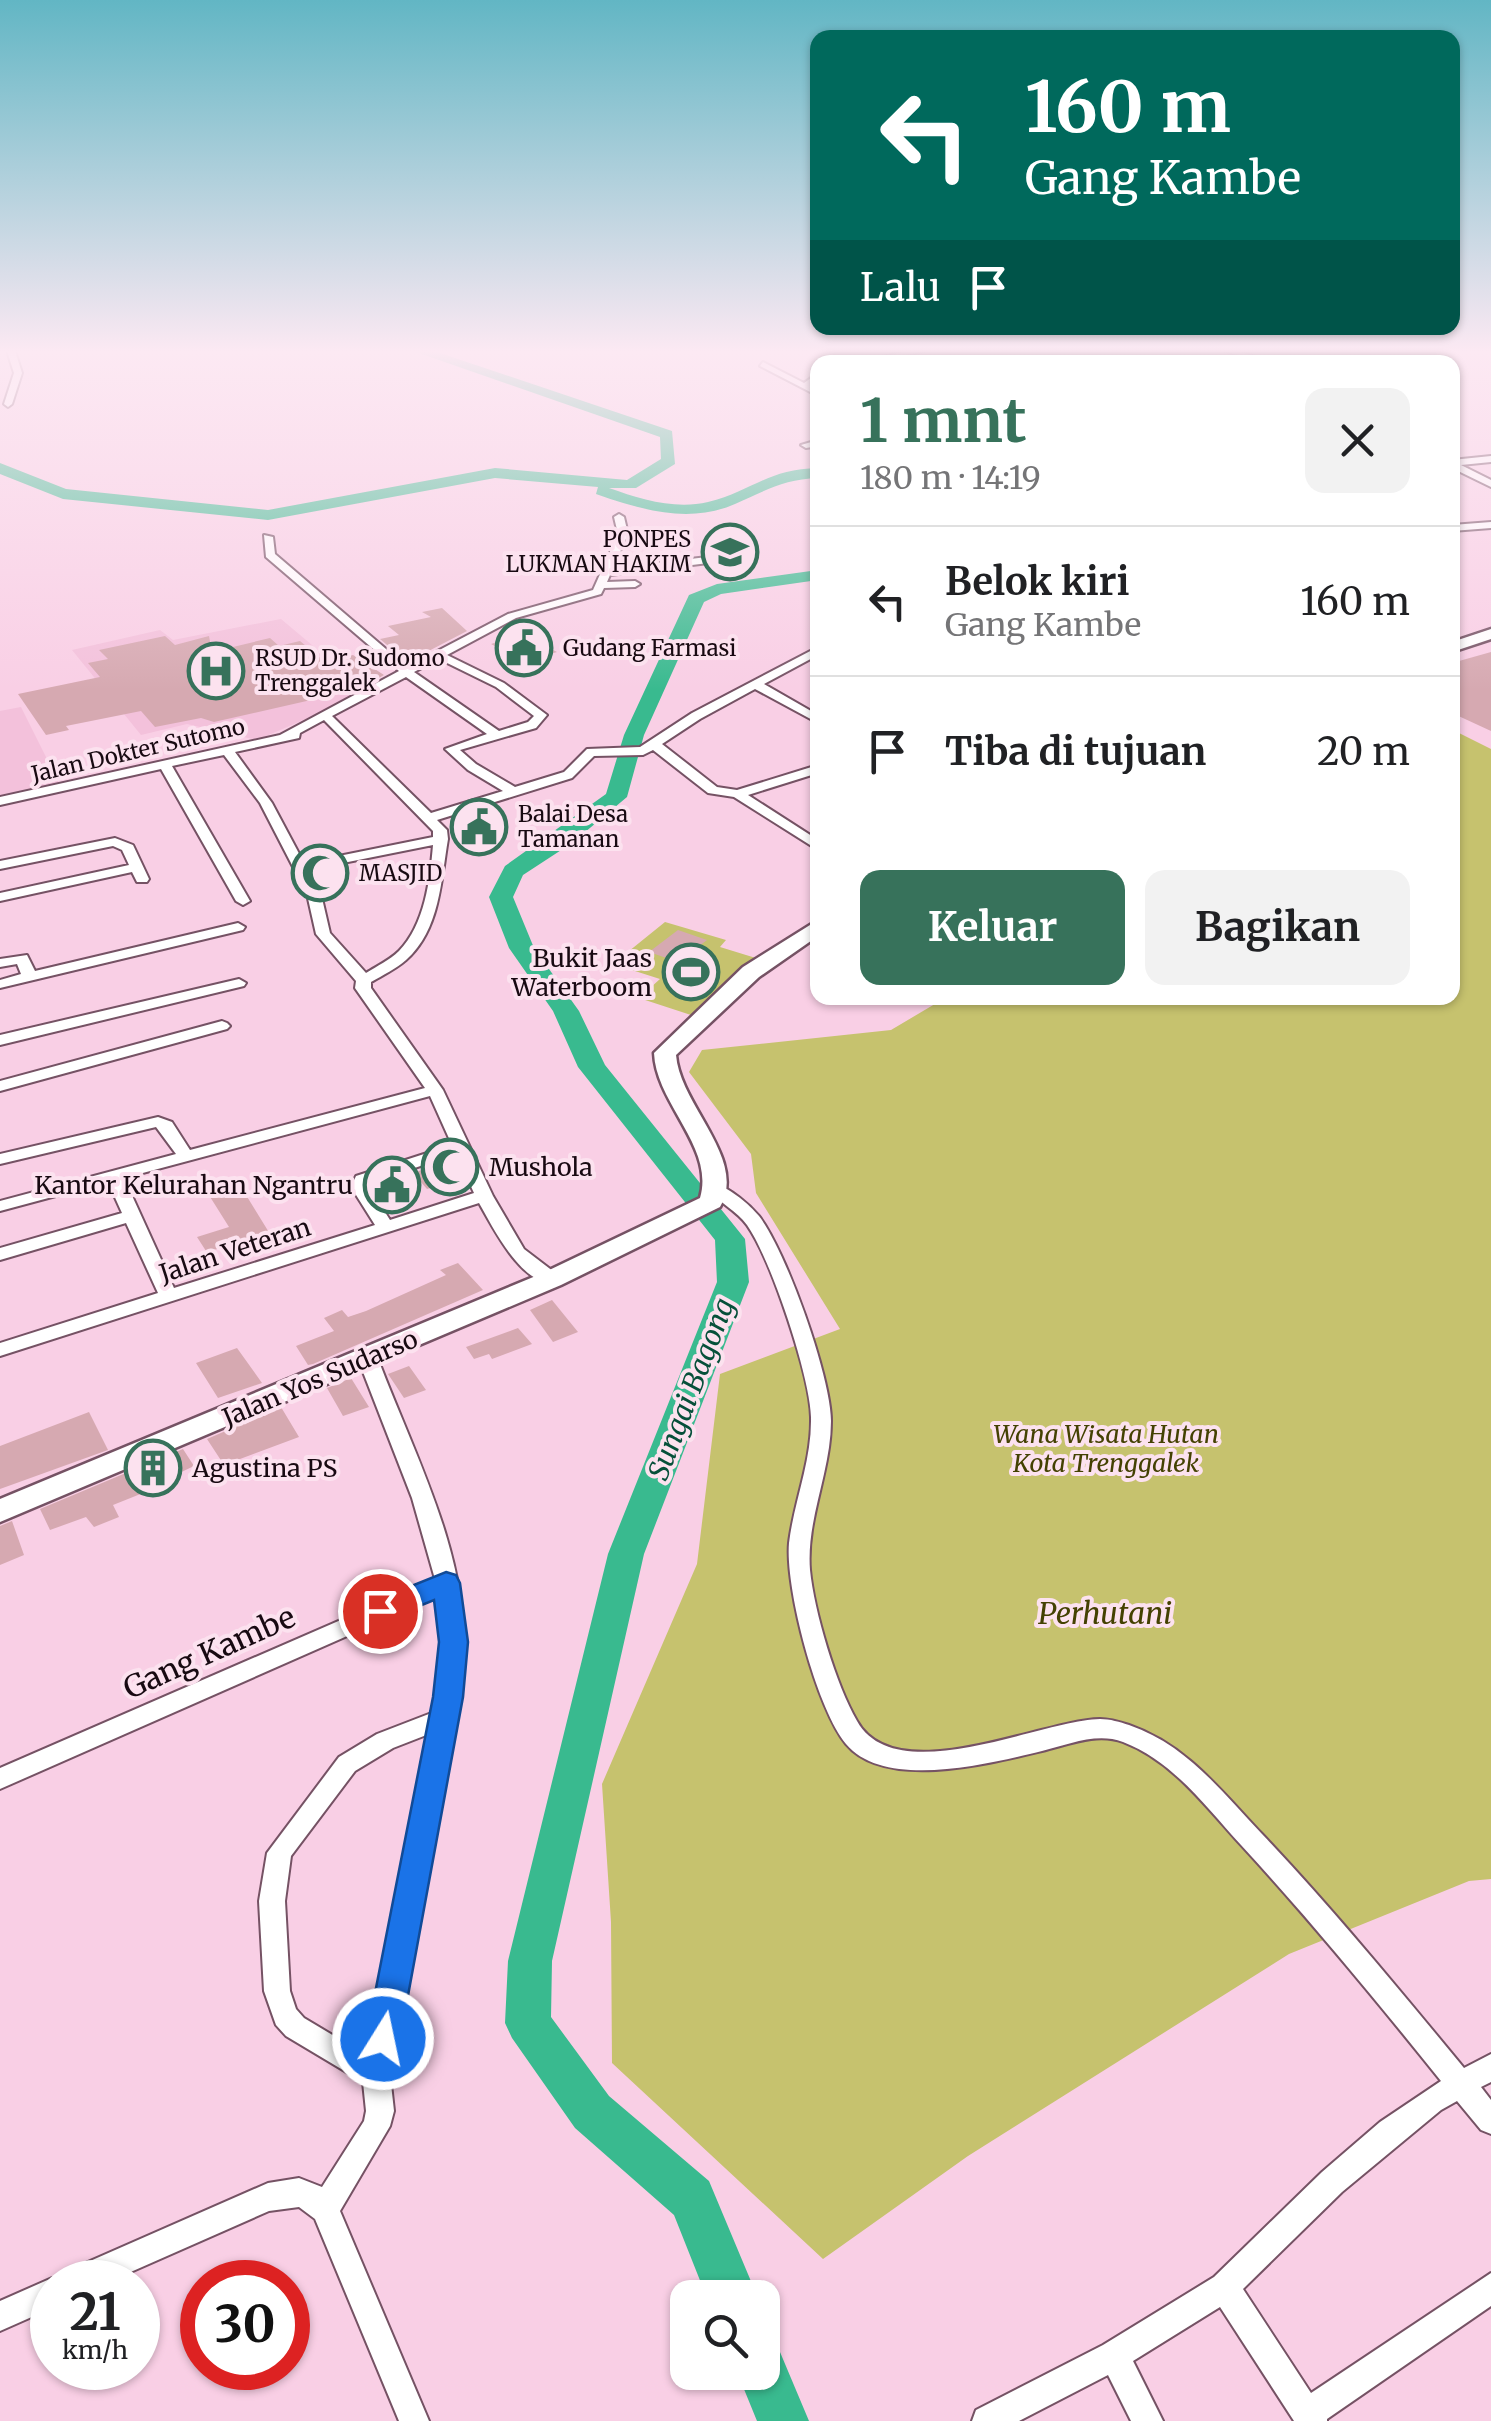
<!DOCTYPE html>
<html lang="id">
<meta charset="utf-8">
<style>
:root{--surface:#fff;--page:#f2f2f2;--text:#202124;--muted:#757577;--line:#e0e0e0;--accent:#37725b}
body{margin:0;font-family:Merriweather,serif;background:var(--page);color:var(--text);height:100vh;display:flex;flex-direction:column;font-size:38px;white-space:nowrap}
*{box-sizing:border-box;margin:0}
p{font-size:32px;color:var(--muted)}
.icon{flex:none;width:55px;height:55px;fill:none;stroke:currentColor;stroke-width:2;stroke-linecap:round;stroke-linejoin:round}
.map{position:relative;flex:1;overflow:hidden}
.side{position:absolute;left:810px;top:355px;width:650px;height:650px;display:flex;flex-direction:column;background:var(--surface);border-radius:20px;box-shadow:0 2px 8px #0004}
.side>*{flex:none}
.hud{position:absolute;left:810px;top:30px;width:650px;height:305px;border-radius:20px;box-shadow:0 2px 8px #0004;background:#00695c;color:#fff;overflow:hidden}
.controls{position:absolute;left:670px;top:2280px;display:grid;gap:20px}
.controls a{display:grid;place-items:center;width:110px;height:110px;border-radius:20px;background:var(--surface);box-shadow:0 2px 8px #0004;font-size:50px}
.speed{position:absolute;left:30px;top:2260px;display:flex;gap:20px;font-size:50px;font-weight:700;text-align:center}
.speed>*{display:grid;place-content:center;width:130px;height:130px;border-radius:50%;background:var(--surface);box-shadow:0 2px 8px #0004;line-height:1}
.speed small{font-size:25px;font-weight:400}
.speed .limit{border:15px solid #d22;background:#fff;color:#111}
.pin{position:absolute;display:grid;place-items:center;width:85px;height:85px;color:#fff;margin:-42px;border:5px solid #fff;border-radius:50%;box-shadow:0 2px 10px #0007}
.me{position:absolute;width:110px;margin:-55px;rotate:10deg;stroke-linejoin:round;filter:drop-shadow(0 0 8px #0008)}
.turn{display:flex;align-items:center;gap:35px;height:210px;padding:0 50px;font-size:45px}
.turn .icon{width:130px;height:130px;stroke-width:2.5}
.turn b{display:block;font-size:70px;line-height:85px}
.then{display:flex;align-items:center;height:95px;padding:0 50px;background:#0003;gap:20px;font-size:38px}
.round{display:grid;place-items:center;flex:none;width:105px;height:105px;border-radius:20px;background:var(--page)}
.headline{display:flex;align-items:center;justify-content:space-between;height:170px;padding:0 50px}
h1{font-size:60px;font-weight:700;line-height:75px;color:var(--accent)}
.primary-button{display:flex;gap:20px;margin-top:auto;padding:20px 50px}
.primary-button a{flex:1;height:115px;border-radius:20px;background:var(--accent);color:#fff;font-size:40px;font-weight:700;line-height:115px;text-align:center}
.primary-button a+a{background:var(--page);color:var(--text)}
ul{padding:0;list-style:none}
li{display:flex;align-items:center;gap:30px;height:150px;padding:0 50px;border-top:2px solid var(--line)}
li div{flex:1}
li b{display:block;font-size:38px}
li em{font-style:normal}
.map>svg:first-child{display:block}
.built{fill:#f3c1db}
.green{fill:#c6c26e}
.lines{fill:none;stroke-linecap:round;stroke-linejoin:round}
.river{fill:#39ba8f;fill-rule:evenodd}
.building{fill:#d6a9b1}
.minor-casing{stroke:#755264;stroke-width:4}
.highway-casing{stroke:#755264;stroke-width:5}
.minor{fill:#fff;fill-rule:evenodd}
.highway{fill:#fff;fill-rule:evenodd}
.route{fill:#1a73e8;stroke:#114b97;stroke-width:2.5}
.labels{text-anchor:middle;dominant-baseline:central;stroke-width:8;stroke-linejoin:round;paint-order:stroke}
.far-poi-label{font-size:22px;fill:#180a12;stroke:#fce2ef;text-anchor:start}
.far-street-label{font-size:22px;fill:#180a12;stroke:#fce2ef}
.poi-label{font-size:25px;fill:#180a12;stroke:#fce2ef;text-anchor:end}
.street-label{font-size:25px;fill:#180a12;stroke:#fce2ef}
.park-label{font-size:25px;font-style:italic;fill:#444102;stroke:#fce2ef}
.water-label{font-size:28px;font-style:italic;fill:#06503a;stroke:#fce2ef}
.near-park-label{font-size:30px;font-style:italic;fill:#444102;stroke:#fce2ef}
.near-street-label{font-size:30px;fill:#180a12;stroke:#fce2ef}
</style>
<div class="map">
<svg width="1491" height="2421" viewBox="0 0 1491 2421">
<rect width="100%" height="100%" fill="#f9cfe5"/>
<!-- built -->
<path class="built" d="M281,619l87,73 -111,48 -70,-16 -46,11 -69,-85 88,-20 13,10z
M21,707l41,82 -62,12v-90z"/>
<!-- green -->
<path class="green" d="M1457,732l34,17v1130l-22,2 -180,73 -321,202 -145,103 -211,-196 -1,-141 -9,-138 95,-220 23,-190 120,-45 -84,-136 -5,-39 -62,-82 13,-22 189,-20 54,-32h507l1,-265z
M665,922l61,18 -6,7 39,12 -65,57 -55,-18 21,-19 -47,-15z"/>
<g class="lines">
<!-- river -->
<path class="river" d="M413,351h21l238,80 3,33 -39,24h-27c31,11 66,22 99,14 43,-10 59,-33 110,-34v10c-34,1 -53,13 -83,26 -46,20 -93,6 -139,-10l2,-7 -103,-9 -227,42 -205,-21 -63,-25v-11l66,26 202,21 227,-42 132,12 34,-21 -1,-22z
M818,570v10l-97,14 -17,8 -60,133 -17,62 -55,46 -49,32 -10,22 21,51 45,63 26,54 140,174 4,43 -105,272 -92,407 -1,56 58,79 100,85 49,117h-51l-33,-83 -99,-87 -63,-90 -7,-15 3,-62 100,-407 109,-272 -2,-42 -137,-173 -25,-56 -44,-63 -20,-51 16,-31 101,-72 18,-59 65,-140 28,-11z
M762,2344l18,8 29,69h-52l-20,-49h25z"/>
</g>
<!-- building -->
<path class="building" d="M442,608l25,23 -46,24 -4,-3 -18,3 -19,-16 19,-4 -11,-9 43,-9 -9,-5z
M522,634l35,18 -32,10 -34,-18z
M165,636l10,9 34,-9 3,16 58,-14 9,8 21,-5 24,20 29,-6 31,20 -16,9 -62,10 5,6 -97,22 -13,-4 -46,9 -14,-16 -75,15 3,4 -23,5 -28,-41 82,-17 -12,-14 20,-4 -9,-9z
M1491,652v79l-39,-18v-50z
M482,812l20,19 -31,8 -14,-21z
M678,930l29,10 -29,22 -29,-10z
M454,1159l6,13 -20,6 4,6 -17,5 -14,-16z
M238,1182l32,52 -23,10 -41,7 -9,-14 32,-10 -22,-35z
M458,1263l25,27 -170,74 -5,1 -12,-19 38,-15 -10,-13 18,-8 6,7 18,-6 80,-36 -6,-5z
M552,1300l26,32 -25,10 -23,-32z
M518,1328l14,16 -40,15 -3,-5 -15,5 -8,-12z
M237,1348l25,35 -44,15 -22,-35z
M409,1366l17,24 -22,8 -16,-24z
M351,1378l18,29 -26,9 -16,-28z
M281,1407l18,30 -75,28 -17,-26z
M89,1412l19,38 -108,39v-43z
M183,1449l11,17 -23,11 2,4 -60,24 6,12 -25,10 -8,-10 -36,13 -10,-21z
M12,1521l12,34 -24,10v-39z"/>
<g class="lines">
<!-- minor casing -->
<g class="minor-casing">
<path id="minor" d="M7,351h8l7,22 -10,31 -4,3 -4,-3 10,-31z
M908,351h16l-49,11h-14z
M1225,351h13l31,11h-11z
M763,362l41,21 14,-10v7l-8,6 8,4v6l-58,-30z
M818,440v6l-12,2 -5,-3z
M1491,456v6l-30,3 30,15v7l-39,-19v-8z
M619,514l5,3 4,17 -15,34 120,-14 5,3 -5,3 -123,15 -3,7 28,-1 5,3 -5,3 -31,1 -3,6 -85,24 -69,37 57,28 43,32 -11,13 -76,22 16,14 39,23 49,-15 23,-23 53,-2 52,-34 126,-66v8l-54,29 54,31v8l-63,-34 -55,30 -38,25 55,43 20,3 81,-25v8l-70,22 70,45v10l-84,-53 -26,-4 -55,-43 -10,5 -49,1 -22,22 -135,42 10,10 1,9c-7,41 -8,91 -42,121 -10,9 -23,15 -35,22v6l72,102 50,106 31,53 34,26 3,4 -3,4c-35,6 -64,-54 -79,-80l-479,153v-13l158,-50 -32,-70 -126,37v-12l122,-35 -14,-31 -108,29v-10l176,-47 -20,-27 -156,37v-10l158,-37 14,5 18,28 235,-62 -70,-100 1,-7 -40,-47 -9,-40 -47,-91 -36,-48 -52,11 78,135 -7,4 -7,-4 -75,-132 -161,36v-8l280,-62 119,-64 -133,-114 -2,-22 9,2 2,17 132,113 101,-53 85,-24 25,-56 -4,-17zM439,659l57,28 38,29 -6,6 -29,9 -85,-59zM406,677l81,57 -42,15 23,21 35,21 -72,22 -99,-97zM324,720l109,111v6l-129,26 -32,-60 -37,-51 64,-14 1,-5zM433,845c-3,35 -8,79 -34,106 -9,9 -22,15 -33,22l-36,-40 -9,-39 -13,-24zM430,1096l22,49 -96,31 -5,11 24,38 -201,63 -50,-110zM456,1154l18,39 -84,27 -21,-33 1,-4z
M1491,522v6l-39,3v-6z
M115,838l18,7 16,34 -2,3h-10l-5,-10 -132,29v-8l129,-28 -7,-15 -9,-4 -113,23v-8z
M238,923l7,4 -2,3 -243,58v-8l21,-6 -4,-10 -17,3v-8l27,-4 8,16z
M239,979l7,4 -2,3 -244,59v-10z
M222,1021l5,2 3,3 -3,3 -227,62v-10z
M717,1185c14,4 32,19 42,31 27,35 72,161 72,205 0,51 -25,98 -21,149 4,41 26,115 47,151 39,70 184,-1 243,-2 10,0 20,3 29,6 58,20 92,66 133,109 71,75 136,154 202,234l27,-14v28l-10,5 10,13v34l-10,-4 -24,-29 -16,9 -99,82 -99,97 68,104 180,-120v33l-164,113v2h-33l-74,-114 -87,54 30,60h-32l-23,-46 -89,46h-47l4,-11 127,-65 111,-68 108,-105 58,-50 61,-41c-65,-81 -130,-160 -200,-236 -35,-38 -68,-84 -118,-103 -27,-10 -55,3 -81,9 -50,12 -157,40 -196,-7 -29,-35 -61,-155 -57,-201 5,-42 23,-82 22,-126 -1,-41 -40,-158 -64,-192 -10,-14 -27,-22 -39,-35z
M368,1353l7,1 3,5c35,93 88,190 86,292 0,16 -3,31 -5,46l-69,378 4,36 -4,15 -50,85 89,210h-30l-84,-202 -16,-12 -30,4 -161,71h-56v26l-52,23v-30l52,-23 8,4 5,-10 203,-89 31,-5 23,9 42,-66 2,-10 -3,-29 -77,-46 -10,-11 -12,-34 -5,-90 8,-48 72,-96 38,-23 57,-22 8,-62 -4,-54 -438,193v-21l435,-189 -23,-81 -54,-139 3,-5zM429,1734l-63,321 -62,-37 -8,-9 -6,-18 -5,-90 6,-45 64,-85 38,-23z"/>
</g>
<!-- highway casing -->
<g class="highway-casing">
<path id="highway" d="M1491,629v10l-39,13v-10z
M818,920v16l-59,41 -83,78c4,51 72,104 44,152l-159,78 -561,237v-23l543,-226 157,-75c15,-51 -44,-94 -46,-145l89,-86z"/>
</g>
<!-- minor -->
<use href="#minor" class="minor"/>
<!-- highway -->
<use href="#highway" class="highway"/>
</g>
<!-- sky -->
<linearGradient id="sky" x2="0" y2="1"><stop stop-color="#62b6c4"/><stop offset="0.51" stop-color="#fce9f3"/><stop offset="1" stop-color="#fce9f3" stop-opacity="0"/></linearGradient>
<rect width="1491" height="690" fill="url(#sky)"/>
<!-- route -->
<path class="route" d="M446,1572l10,3 4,8 8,59 -5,55 -63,342 -5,12 -12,4 -12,-4 -5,-12 67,-342 6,-55 -5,-42 -54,22 -11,-3 -4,-8 4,-8z"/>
<!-- icons -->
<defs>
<g id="school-ring" transform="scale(2.875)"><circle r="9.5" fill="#fce2ef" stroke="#37725b" stroke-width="1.5"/><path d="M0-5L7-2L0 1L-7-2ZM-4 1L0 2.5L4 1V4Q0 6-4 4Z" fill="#37725b"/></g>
<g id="civic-ring" transform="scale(2.875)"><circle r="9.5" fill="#fce2ef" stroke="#37725b" stroke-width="1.5"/><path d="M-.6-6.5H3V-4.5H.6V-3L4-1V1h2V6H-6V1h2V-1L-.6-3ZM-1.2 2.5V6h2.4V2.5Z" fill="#37725b"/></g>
<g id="hospital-ring" transform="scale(2.875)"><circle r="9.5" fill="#fce2ef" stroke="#37725b" stroke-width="1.5"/><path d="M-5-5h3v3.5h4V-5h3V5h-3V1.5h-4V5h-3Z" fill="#37725b"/></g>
<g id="mosque-ring" transform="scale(2.875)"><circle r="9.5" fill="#fce2ef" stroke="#37725b" stroke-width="1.5"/><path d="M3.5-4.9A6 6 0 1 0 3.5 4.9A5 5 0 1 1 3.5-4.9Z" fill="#37725b"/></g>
<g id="stadium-ring" transform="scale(2.875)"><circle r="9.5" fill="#fce2ef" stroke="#37725b" stroke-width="1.5"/><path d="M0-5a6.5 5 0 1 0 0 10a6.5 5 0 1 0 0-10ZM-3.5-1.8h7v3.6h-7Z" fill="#37725b"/></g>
<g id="building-ring" transform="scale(2.875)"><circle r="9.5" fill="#fce2ef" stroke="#37725b" stroke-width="1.5"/><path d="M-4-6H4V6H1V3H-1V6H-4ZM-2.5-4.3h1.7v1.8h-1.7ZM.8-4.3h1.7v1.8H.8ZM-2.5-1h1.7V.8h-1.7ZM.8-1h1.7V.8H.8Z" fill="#37725b"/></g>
</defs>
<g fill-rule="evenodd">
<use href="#school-ring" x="730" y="552"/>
<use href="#civic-ring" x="524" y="648"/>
<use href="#hospital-ring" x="216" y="671"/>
<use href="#civic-ring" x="479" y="827"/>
<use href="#mosque-ring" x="320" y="873"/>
<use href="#stadium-ring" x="691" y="972"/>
<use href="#mosque-ring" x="450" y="1167"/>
<use href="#civic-ring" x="392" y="1185"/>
<use href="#building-ring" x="153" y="1468"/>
</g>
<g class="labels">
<!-- far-poi labels -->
<g class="far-poi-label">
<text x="691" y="539" text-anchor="end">PONPES<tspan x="691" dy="25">LUKMAN HAKIM</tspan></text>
<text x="563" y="648">Gudang Farmasi</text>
<text x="255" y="658">RSUD Dr. Sudomo<tspan x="255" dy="25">Trenggalek</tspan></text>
<text x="518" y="814">Balai Desa<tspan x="518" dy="25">Tamanan</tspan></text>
<text x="359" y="873">MASJID</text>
</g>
<!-- far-street labels -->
<g class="far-street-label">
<text transform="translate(138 750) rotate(-13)">Jalan Dokter Sutomo</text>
</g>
<!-- poi labels -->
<g class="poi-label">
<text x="652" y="958">Bukit Jaas<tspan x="652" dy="29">Waterboom</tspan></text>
<text x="489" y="1167" text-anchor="start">Mushola</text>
<text x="353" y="1185">Kantor Kelurahan Ngantru</text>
<text x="192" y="1468" text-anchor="start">Agustina PS</text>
</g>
<!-- street labels -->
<g class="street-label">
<text transform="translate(235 1250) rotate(-18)">Jalan Veteran</text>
<text transform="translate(320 1378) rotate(-23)">Jalan Yos Sudarso</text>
</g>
<!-- park labels -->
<g class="park-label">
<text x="1106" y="1434">Wana Wisata Hutan<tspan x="1106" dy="29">Kota Trenggalek</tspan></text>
</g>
<!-- water labels -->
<g class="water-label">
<text transform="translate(691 1389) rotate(-69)">Sungai Bagong</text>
</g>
<!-- near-park labels -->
<g class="near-park-label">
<text x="1105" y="1613">Perhutani</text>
</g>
<!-- near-street labels -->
<g class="near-street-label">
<text transform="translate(209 1652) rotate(-24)">Gang Kambe</text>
</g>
</g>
</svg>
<div class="controls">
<a><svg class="icon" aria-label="search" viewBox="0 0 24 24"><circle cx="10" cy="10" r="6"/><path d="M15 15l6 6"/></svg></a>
</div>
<div class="speed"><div>21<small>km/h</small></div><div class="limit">30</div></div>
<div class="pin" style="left:380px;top:1611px;background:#d93025"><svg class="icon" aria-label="arrive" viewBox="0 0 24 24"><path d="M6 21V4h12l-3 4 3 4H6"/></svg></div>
<svg class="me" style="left:383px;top:2039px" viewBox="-20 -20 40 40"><circle r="17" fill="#1a73e8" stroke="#fff" stroke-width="3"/><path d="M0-11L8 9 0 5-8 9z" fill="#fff"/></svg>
<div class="hud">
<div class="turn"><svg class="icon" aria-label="left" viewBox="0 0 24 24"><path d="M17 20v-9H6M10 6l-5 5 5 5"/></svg><div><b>160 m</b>Gang Kambe</div></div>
<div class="then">Lalu<svg class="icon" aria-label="arrive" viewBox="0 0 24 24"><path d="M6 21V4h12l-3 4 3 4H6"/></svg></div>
</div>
<section class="side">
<div class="headline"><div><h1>1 mnt</h1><p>180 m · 14:19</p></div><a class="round"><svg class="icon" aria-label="close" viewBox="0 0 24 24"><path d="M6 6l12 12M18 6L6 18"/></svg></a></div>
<ul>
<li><svg class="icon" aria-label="left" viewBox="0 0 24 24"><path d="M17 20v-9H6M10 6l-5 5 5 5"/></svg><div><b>Belok kiri</b><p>Gang Kambe</p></div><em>160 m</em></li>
<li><svg class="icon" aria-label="arrive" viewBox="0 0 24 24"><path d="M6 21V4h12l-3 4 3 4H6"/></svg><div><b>Tiba di tujuan</b></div><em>20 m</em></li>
</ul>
<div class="primary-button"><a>Keluar</a><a>Bagikan</a></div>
</section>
</div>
